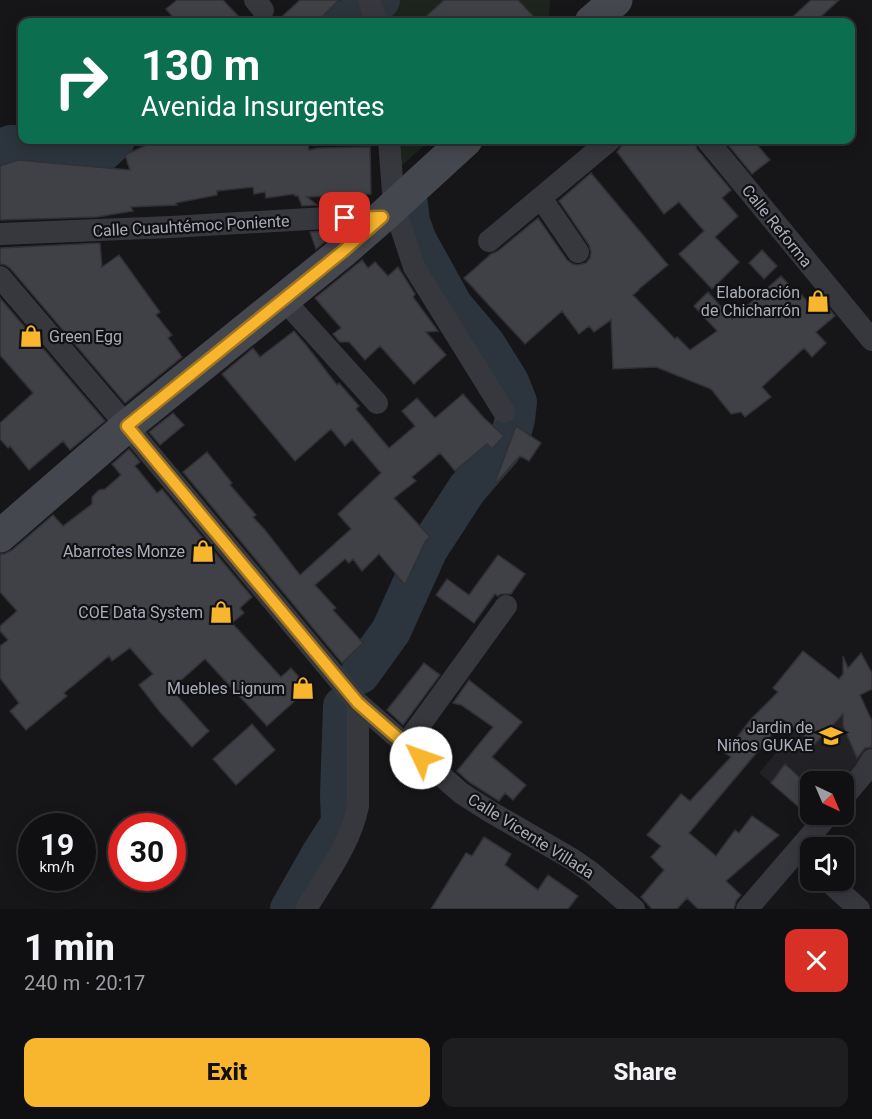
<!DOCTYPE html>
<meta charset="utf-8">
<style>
:root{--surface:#101013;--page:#1e1e21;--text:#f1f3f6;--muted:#9c9da0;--line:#303033;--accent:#f8b62f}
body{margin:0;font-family:Roboto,sans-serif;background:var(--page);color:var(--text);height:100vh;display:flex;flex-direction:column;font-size:22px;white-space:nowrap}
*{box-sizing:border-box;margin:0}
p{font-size:20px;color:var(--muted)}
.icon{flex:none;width:33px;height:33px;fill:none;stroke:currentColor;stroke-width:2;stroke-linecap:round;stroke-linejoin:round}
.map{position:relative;height:909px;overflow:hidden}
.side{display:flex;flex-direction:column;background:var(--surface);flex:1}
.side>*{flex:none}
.guide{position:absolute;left:18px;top:18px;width:837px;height:126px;border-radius:12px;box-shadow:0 3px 15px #0003,0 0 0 2px var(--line);background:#0b6e4f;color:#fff;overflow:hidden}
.needle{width:39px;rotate:136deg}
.tools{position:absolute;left:800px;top:771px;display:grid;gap:12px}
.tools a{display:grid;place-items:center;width:54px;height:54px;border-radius:12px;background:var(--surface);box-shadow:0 3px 15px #0003,0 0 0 2px var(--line);font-size:30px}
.speed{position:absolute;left:18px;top:813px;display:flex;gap:12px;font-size:30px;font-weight:700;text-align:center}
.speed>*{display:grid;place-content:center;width:78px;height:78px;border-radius:50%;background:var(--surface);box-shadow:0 3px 15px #0003,0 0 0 2px var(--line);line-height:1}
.speed small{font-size:15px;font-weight:400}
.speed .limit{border:9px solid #d22;background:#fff;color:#111}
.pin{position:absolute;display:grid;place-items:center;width:51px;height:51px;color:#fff;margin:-26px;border-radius:12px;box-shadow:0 3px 9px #0006}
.me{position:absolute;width:66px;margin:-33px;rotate:312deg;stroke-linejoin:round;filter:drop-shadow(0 0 4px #0008)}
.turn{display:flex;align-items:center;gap:21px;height:126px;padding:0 24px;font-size:27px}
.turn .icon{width:78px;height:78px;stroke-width:2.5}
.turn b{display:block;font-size:42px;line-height:51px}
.round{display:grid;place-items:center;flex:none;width:63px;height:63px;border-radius:12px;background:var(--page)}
.head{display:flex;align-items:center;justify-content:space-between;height:102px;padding:0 24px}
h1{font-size:36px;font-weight:800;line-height:45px}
.primary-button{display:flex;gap:12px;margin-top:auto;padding:12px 24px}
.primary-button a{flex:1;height:69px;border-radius:12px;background:var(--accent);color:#111;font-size:24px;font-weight:800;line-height:69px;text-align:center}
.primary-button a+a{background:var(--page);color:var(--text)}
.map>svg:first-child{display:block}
.built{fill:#222226}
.green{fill:#1c241d}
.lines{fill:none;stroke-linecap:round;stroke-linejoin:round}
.river{stroke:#2c353d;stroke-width:40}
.building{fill:#404146;stroke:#303035;stroke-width:1.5}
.street{stroke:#37383e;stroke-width:22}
.secondary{stroke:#45474e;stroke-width:33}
.route-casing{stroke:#a1761f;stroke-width:15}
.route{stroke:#f8b62f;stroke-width:10}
.labels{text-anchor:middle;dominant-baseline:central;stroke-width:4.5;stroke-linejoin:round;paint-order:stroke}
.street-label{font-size:16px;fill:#a8adb9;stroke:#111114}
.poi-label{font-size:16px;fill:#a8adb9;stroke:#111114;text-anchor:end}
</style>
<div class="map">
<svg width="872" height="909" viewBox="0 0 872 909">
<rect width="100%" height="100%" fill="#161619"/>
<!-- built -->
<path class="built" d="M848,668l24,53v36l-29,25h-33v32l18,1 -8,10 -61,-52z"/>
<!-- green -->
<path class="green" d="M401,0h149l-1,22h-157v-16z
M396,140h34l-33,30z"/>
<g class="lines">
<!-- river -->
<path class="river" d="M343,22l37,-22
M0,149l11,-4 91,7 13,-12
M360,674l31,-43 37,-82 39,-60 34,-39 10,-16 4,-15 2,-17 -8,-20 -23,-37 -33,-39 -36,-65 -7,-19 -2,-18
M290,909l30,-53 21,-33 -1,-28 3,-89"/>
</g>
<!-- building -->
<path class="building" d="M177,0h46l21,22h-67l-11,-13z
M300,0h39l-22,22h-41z
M444,0h74l21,22h-119z
M811,0h28l-24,22h-28z
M157,140h68v5l31,-5v4l35,-4h16l2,10 9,-2 52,-1 1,47 -64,3 10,8 -15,1 -4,-10h-3l-1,-2 -28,4 -1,-6 -11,2 -1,-7 -36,4v4l-41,8 1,2 -46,2 2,4 -36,6 -97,3v-54l18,-6 112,10 -5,-15z
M626,140h68l3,9 34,41 -9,8 16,18 -23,21 24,25 -27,27 -33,-35 25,-23 -25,-29 -15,12 -47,-62z
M724,140h29l17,20 -18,14z
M591,173l77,92 -29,24v1l-6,5 42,44 2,-2 13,13 27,-19 -23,-25 14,-14 24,27 49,-43 17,19 2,-2 7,8 9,-8 19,23 -19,16 10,11 -14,14 -8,-9 -42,39 9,10 -26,20 -4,-5 -10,2 -20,-25 -55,-22 -43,2 -2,-49 -17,12 -5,-6 -10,8 -17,-23 -37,33 -61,-66 27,-24 7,-3 40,-33 29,42 6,4 5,1 8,-2 4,-5 1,-6 -2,-7 -30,-44z
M335,231l-4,3 1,2 -16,13 -6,-17z
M100,243l2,24 17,-12 41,57 -4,3 16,20 -4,3 14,19 -57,46 -115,-135 -5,-3 -5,-1v-16z
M762,250l15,16 -13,13 -15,-16z
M362,260l6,8 7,-6 13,14 10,-9 17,27 -2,3 25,34 -12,1 20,23 -32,29 -34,-38 -15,14 -16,-18h-9l-7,-8 8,-6 -26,-30z
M0,298l105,123 -35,29 -7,-9 -34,29 -19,-24 -2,2 -8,-9v-16l33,-30 -33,-38z
M294,331l12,14 31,40 2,-2 20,23 -3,3 33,39 26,-22 -13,-15 15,-13 18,20 28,-24 21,24 20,18 -12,13 -5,-5 -32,27 -15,-18 -28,24 4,4 -22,17 36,39 -5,5 -20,43 -26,-31 -17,17 -9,-12 -4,4 -4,-4 -30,26 21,23 -3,2 30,33 -21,20 -159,-191 24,-20 25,31 -2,2 26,30 -3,2 12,13 35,45 51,-46 -13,-15 43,-41 -29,-34 -7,7 -14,-17 -36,32 -73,-87 31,-26 7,9z
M173,413l11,12 -24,20 -11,-13z
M516,426l25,17 -12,18 -9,-5 -24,27 -1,-1z
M129,449l11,13 -5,4 22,27 5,-4 90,108 -12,11 4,5 -12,10 49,54 10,-9 18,20 -42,38 -62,-67 -26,23 2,2 -8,7 36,40 -17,16 -32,-35 -21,-27 14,-11 -23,-26 -18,13 -3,-5 -45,37 3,3 -41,34 -16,-19 9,-8 -19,-25v-32l8,-6 -8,-9v-5l17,-15 -17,-19v-38h4l8,-4 41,-35 10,11 29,-22v-7l7,-7 6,-1 16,-14 -9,-11z
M498,555l27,19 -14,20h-10l-3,2 -3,-2 -21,29 -38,-28 11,-16 22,16z
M803,651l36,28 4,-5v-18l5,12 13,-15 11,20v16l-12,6 12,26v26l-7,1 -8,10 -14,-32v-12l-28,30 -31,-24 -95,113 27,23 19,-26 4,3 13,-17 27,19 -53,46 15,14 -5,6 -2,8h-36l-11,-11 -10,11h-25l-11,-12 23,-27 -13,-13 10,-11 -14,-11 34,-41 9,7 41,-44 -6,-4 26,-34 27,-27 -5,-4z
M424,663l16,12 -37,50 -16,-15z
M469,680l53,42 -30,35 34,28 -13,15 -8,-7 -6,8 -30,-19 -12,-11 36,-44 -32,-22 -8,-2z
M252,724l23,26 -39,35 -23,-26z
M785,764l25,23 1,27 -2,2 -38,-33z
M484,837l27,17 -6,11 33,25 10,-15 30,21 -10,13h-137l35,-56 6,3z"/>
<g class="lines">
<!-- street -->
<path class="street" d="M255,0l8,10
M369,0l7,22
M389,140l5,66 20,61 90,145
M707,140l165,200
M541,198l37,54
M0,234l171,-7 155,-9 56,-1
M489,241l121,-101
M0,277l110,129 248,297 103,90 28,18 83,48 20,14 42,36
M284,300l93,103
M406,744l100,-138
M843,798l21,-25 8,-13
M827,880l32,29
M306,909c19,-32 45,-66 52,-103v-103
M747,909l82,-95"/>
<!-- secondary -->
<path class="secondary" d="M591,22l25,-22
M0,536l127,-110 215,-174 40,-35 84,-77"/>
</g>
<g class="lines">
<!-- route casing -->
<g class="route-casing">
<path id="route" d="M345,218l37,-1 -40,35 -215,174 231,277 63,55"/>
</g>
<!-- route -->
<use href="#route" class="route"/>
</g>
<!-- icons -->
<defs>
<g id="shop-bare" transform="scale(1.8)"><path d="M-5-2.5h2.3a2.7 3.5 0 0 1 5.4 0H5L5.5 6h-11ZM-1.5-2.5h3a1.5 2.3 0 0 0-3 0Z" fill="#f8b62f" stroke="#111114" stroke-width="2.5" paint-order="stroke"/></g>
<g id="school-bare" transform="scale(1.8)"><path d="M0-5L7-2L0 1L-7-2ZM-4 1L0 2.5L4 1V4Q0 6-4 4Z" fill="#f8b62f" stroke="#111114" stroke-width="2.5" paint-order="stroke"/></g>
</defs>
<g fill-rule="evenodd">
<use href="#shop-bare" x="818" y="301"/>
<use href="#shop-bare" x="31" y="336"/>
<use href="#shop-bare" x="203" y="551"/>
<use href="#shop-bare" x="221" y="612"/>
<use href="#shop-bare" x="303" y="688"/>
<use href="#school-bare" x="831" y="736"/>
</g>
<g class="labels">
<!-- street labels -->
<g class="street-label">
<text transform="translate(191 226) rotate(-3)">Calle Cuauhtémoc Poniente</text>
<text transform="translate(777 226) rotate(51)">Calle Reforma</text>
<text transform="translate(531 836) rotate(32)">Calle Vicente Villada</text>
</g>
<!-- poi labels -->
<g class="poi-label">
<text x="800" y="292">Elaboración<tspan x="800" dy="18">de Chicharrón</tspan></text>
<text x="49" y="336" text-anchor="start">Green Egg</text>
<text x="185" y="551">Abarrotes Monze</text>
<text x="203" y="612">COE Data System</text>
<text x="285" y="688">Muebles Lignum</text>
<text x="813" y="727">Jardin de<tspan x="813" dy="18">Niños GUKAE</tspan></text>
</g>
</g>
</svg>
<div class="tools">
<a><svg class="needle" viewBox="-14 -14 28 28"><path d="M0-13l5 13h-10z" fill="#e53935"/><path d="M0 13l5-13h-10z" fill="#9c9da0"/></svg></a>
<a><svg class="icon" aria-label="sound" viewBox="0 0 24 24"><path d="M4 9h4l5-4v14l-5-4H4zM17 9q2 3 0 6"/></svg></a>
</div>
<div class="speed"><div>19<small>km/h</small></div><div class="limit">30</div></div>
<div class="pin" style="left:345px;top:218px;background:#d93025"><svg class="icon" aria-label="arrive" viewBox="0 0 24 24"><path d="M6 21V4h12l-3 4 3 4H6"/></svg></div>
<svg class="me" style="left:421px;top:758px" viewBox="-20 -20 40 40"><circle r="19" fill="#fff"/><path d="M0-13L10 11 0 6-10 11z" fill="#f8b62f"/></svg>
<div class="guide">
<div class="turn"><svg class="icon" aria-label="right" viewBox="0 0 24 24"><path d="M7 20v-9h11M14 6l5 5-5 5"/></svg><div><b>130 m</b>Avenida Insurgentes</div></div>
</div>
</div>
<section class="side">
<div class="head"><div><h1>1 min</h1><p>240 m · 20:17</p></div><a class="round" style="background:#d93025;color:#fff"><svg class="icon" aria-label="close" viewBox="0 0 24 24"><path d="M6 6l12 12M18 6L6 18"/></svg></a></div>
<div class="primary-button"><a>Exit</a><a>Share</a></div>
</section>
